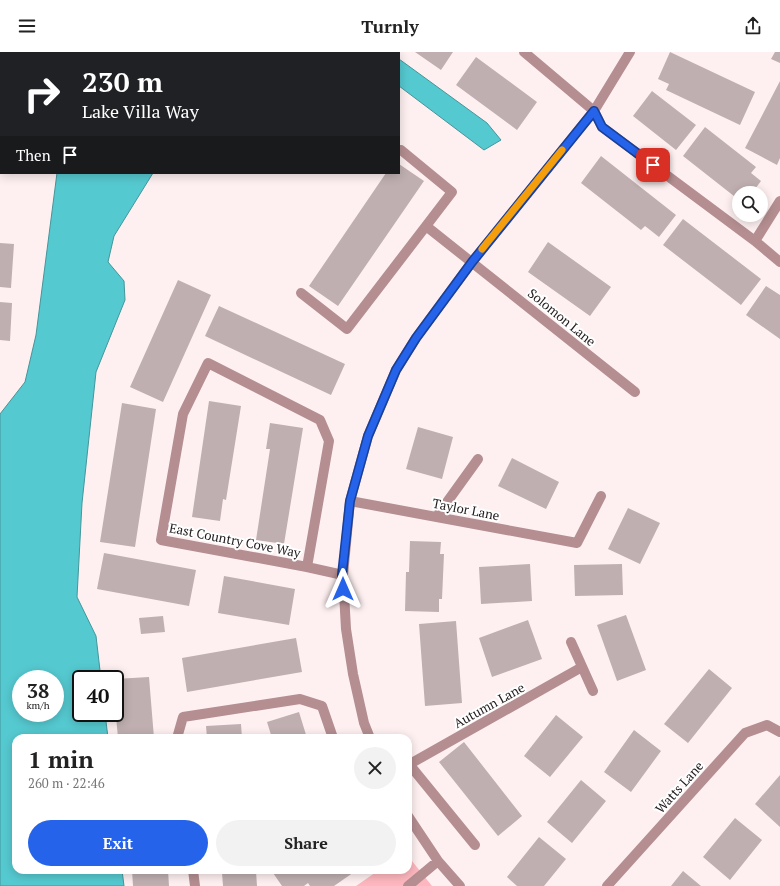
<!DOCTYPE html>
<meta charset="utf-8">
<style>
:root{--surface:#fff;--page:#f2f2f2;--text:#222;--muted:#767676;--accent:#2563eb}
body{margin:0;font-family:"PT Serif",serif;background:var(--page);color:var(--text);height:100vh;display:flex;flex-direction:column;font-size:15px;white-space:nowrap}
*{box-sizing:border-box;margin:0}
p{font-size:13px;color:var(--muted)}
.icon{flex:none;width:22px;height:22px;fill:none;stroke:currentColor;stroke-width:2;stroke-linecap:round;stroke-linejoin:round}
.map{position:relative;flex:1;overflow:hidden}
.panel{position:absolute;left:12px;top:682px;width:400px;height:140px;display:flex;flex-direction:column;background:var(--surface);border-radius:12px;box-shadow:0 2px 10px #0003}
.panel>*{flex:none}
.banner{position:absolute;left:0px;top:0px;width:400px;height:122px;box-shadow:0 2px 10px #0003;background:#202124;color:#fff;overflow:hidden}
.fabs{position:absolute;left:732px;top:134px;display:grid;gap:8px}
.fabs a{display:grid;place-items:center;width:36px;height:36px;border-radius:50%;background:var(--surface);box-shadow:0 2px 10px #0003;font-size:20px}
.speed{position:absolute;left:12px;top:618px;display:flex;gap:8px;font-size:20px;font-weight:700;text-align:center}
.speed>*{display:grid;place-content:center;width:52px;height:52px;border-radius:50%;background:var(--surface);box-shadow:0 2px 10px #0003;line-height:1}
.speed small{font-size:10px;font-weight:400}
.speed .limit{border:2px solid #111;border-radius:6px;background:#fff;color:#111}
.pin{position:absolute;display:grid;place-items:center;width:34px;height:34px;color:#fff;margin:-17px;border-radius:8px;box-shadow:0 2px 6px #0006}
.me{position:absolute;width:44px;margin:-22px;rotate:0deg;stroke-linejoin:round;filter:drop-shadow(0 0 3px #0008)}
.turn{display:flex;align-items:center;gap:14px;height:84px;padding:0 16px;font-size:18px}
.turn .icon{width:52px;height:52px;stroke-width:2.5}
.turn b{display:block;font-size:28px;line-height:34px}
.then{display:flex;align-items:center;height:38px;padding:0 16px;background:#0003;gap:8px;font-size:15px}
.round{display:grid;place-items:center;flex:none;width:42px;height:42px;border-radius:21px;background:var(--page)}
.headline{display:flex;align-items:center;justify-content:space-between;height:68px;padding:0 16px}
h1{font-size:24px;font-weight:800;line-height:30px}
.cta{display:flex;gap:8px;margin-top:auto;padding:8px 16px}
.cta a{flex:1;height:46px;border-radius:24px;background:var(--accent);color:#fff;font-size:16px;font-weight:800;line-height:46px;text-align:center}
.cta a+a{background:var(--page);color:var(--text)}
header{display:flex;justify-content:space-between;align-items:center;height:52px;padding:0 16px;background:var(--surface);font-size:18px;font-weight:800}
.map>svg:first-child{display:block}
.green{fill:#feb7be}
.water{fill:#55c9d0;stroke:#45959a;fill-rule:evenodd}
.building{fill:#bfafb0}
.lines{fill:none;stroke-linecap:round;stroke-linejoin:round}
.minor{stroke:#b48e91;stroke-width:10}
.route-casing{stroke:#184099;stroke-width:10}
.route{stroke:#2563eb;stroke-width:7}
.slow{stroke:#f59e0b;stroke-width:7}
.labels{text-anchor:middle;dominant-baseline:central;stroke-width:4;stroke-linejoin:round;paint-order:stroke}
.street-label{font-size:13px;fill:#211b1c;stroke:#fff}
</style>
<header><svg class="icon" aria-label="menu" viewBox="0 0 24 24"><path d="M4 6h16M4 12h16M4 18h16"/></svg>Turnly<svg class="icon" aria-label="share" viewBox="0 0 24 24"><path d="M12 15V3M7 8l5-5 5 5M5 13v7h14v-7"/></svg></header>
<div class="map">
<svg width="780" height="834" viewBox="0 0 780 834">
<rect width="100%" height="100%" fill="#fef0f1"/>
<!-- green -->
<path class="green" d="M408,804l24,30h-76l23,-16h29z"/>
<!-- water -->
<path class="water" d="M40,0h201l-201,1z
M399,7l88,64 14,17 -17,10 -85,-64z
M57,121h96l-39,63 -6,26 16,19 1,19 -29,72 -14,131 -5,94 19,39 5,43h-20v34h24l3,25h-92v132h106l2,16h-124v-472l25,-32 11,-47zM21,627h34v34h-34z"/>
<!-- building -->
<path class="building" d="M415,0h38l-12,18z
M670,0l85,40 -15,33 -74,-35 3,-6 -11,-5z
M775,0h5v11l-9,-4z
M476,5l61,45 -20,28 -61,-45z
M780,29v77l-3,7 -32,-17z
M652,39l44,34 -20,25 -43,-34z
M705,75l51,40 -5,6 10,8 -9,12h-13v7l-56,-44z
M601,104l75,59 -17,22 -14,-11 -4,4 -60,-47z
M399,112l25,17 -86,125 -29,-20 77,-113h13z
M683,167l78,60 -20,26 -78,-60z
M548,190l63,45 -21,29 -62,-44z
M0,191l14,1 -3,44 -11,-1z
M178,228l33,15 -48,107 -33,-15z
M766,234l14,9v44l-34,-24z
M0,250l12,1 -2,38 -10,-1z
M219,254l126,58 -14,31 -126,-59z
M209,349l32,5 -15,94 -3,-1 -3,22 -28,-4z
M122,351l34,6 -21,138 -35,-5z
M270,371l33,5 -19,116 -28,-4 14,-91h-4z
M418,375l35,10 -11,42 -36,-10z
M512,406l47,24 -13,27 -48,-23z
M628,456l32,15 -20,41 -32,-15z
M410,489l31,1 -1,12h4l-2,45h-3v13l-34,-1 1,-39h3z
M104,501l92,17 -7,36 -92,-17z
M530,512l2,37 -51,3 -2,-37z
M622,512l1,31 -48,1 -1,-31z
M224,524l71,13 -6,36 -71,-12z
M626,563l20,55 -29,11 -20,-56z
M163,564l2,16 -24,2 -2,-16z
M528,568l14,39 -50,18 -13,-39z
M456,569l6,82 -37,3 -6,-82z
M296,586l6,34 -115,20 -5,-34z
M709,617l23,19 -44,55 -24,-19z
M149,625l5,61h-36l-3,-33v-26z
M299,660l8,26h-35l-5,-16z
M556,663l27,22 -33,40 -26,-21z
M241,672l1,14h-35l-1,-12z
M634,678l27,21 -30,41 -27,-20z
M464,690l58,74 -24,20 -59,-74z
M780,723v52l-25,-23z
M581,728l25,21 -34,42 -25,-21z
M735,766l27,22 -32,40 -27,-23z
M539,785l27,22 -22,27h-27l-10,-9z
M132,818h36l1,16h-36z
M271,818h86l-23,16h-24l-2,-3 -4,3h-22z
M256,819l1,15h-34l-1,-13z
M683,819l18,15h-30z"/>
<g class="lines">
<!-- minor -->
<path class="minor" d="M524,0l70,59 8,16 153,114 25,21
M401,98l51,42 -26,34
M755,189l25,-40
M301,241l46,36 79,-103 209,166
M350,449l227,42 24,-47
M437,464l41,-57
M307,515l22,-126 -9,-21 -112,-57 -25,51 -22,126 146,27 36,8
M571,590l22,49
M177,686l6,-21 117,-18 22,7 11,32
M370,686l-6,-15 -11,-49 -7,-45 -3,-54 7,-74 18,-65 28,-66 20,-32 56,-76 122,-151 36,-59
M409,712l66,81
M408,713l174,-98
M408,764l30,45 22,25
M193,818l2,16
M408,834l30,-25
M607,834l138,-153 22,-8 13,7"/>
</g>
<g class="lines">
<!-- route casing -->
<g class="route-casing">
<path id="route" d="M343,537l-1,-14 8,-74 18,-65 28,-66 20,-32 56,-76 122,-151 8,16 51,38"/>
</g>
<!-- route -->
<use href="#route" class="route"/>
<!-- slow -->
<path class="slow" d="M482,197l80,-99"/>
</g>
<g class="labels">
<!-- street labels -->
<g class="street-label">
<text transform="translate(562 265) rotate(39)">Solomon Lane</text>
<text transform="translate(466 457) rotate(11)">Taylor Lane</text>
<text transform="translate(235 488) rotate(11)">East Country Cove Way</text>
<text transform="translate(489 653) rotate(-29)">Autumn Lane</text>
<text transform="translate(679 735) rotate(-48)">Watts Lane</text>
</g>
</g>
</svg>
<div class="fabs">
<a><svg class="icon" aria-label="search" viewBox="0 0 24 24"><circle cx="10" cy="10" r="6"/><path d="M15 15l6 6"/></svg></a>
</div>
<div class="speed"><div>38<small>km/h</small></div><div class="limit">40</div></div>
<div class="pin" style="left:653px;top:113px;background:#d93025"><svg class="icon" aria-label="arrive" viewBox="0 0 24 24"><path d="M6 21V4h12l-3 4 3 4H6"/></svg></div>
<svg class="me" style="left:343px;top:537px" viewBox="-20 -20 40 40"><path d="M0-17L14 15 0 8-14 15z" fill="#2563eb" stroke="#fff" stroke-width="4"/></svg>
<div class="banner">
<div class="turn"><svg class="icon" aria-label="right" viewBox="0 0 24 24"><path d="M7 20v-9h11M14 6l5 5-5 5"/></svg><div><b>230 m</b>Lake Villa Way</div></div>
<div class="then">Then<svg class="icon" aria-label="arrive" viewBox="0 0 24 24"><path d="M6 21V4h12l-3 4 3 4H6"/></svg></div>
</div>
<section class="panel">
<div class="headline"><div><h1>1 min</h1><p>260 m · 22:46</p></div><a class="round"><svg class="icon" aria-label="close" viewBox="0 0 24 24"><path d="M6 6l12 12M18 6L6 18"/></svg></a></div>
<div class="cta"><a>Exit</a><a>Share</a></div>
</section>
</div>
